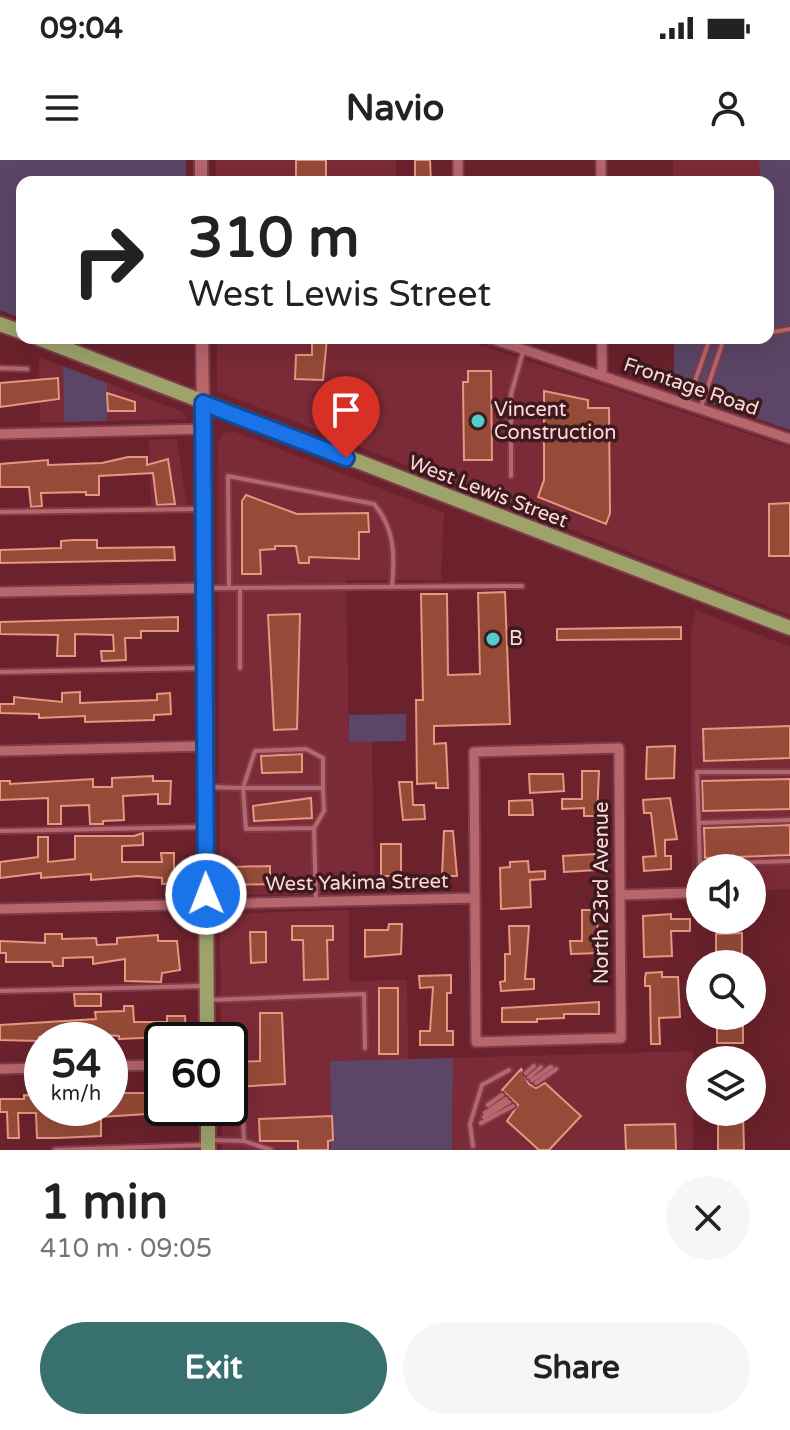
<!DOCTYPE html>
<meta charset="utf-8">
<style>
:root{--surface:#fff;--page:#f6f6f6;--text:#222;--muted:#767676;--accent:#386f6f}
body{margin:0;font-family:"Varela Round",sans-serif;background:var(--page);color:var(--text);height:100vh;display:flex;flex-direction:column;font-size:30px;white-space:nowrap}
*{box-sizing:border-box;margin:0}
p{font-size:26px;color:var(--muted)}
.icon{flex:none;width:44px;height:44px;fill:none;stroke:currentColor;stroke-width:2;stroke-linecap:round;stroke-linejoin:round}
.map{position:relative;height:990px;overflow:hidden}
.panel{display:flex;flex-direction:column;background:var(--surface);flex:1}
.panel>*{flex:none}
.hud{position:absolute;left:16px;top:16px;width:758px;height:168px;border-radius:16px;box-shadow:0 8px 32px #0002;background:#fff;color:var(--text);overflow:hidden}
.controls{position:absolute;left:686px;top:694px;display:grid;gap:16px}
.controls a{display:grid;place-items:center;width:80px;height:80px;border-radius:50%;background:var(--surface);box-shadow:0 8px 32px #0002;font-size:40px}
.speed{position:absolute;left:24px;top:862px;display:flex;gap:16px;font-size:40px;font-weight:700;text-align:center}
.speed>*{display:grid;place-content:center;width:104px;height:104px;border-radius:50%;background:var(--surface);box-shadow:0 8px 32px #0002;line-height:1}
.speed small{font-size:20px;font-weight:400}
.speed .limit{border:4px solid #111;border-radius:12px;background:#fff;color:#111}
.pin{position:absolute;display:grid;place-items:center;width:68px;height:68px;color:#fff;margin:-82px -34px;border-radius:50% 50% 50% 0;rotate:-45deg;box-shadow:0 0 8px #0007}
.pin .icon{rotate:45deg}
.me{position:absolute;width:88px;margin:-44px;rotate:359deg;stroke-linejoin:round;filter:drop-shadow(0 0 6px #0008)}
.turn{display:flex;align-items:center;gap:28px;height:168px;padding:0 40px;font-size:36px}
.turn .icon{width:104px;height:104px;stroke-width:2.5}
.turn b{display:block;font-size:56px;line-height:68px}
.round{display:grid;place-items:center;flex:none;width:84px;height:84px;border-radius:42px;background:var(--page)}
.summary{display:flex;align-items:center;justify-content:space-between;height:136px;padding:0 40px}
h1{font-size:48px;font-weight:800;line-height:60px}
.action{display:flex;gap:16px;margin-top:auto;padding:16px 40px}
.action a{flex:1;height:92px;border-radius:48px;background:var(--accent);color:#fff;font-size:32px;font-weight:800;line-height:92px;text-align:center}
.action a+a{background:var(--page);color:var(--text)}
.status{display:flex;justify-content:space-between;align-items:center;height:56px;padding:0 40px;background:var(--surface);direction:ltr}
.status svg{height:22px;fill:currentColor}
header{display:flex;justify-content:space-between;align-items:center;height:104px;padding:0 40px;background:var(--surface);font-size:36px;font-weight:800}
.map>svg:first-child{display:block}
.built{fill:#7b2b37}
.green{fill:#5c4566}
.building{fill:#964b38;stroke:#e89680;stroke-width:2}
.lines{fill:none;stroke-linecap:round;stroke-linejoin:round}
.service-casing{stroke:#7f3d4b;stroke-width:8}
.minor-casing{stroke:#7f3d4b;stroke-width:13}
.secondary-casing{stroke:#7f3d4b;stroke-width:16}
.primary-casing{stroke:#7f3d4b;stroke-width:18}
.service{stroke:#b7666c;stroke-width:4}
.minor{stroke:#b7666c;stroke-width:9}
.secondary{stroke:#b7666c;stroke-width:12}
.primary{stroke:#9da36b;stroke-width:14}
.route-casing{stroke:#114b97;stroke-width:20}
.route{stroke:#1a73e8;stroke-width:14}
.poi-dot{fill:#52cdcd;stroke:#3c1a1d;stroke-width:3}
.labels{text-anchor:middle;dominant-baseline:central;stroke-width:7;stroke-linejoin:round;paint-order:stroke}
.street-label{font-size:20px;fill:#fed9da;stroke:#3c1a1d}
.poi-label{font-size:20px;fill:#fed9da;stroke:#3c1a1d;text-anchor:start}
</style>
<div class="status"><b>09:04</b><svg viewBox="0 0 49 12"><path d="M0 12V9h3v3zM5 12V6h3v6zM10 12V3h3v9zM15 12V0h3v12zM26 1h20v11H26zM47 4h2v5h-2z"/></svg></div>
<header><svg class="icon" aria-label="menu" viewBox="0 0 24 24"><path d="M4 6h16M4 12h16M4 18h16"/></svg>Navio<svg class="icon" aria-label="person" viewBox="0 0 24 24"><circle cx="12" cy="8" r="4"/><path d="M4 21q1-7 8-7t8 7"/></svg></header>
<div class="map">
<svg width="790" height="990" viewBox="0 0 790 990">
<rect width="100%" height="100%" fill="#6b222c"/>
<!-- built -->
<path class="built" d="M216,0h180v22h-180z
M673,0h86l1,22h-87z
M217,178h243l330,110v167l-573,-224z
M39,197l24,9 1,56h-24z
M107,223l78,30 1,6 -79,2z
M233,271l211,82 -3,67h-95l3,161h23l2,151 -154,4 -2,-453 4,-9z
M177,279l11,75 -37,-1 -2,-73z
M696,450l94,37v242l-38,2v-23h-52v25h-8l-1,-262z
M349,750v71l58,-1 1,80 -78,1 1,89h-109l-1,-42h9v-68h-9l-1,-126z
M693,891v99h-241l1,-92z"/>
<!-- green -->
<path class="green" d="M0,0h186v22h-164v137l-22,-9z
M759,0h31v270l-116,-39v-53h94v-156h-8z
M63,206l44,17v38l-43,1z
M406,554v27l-57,1v-27z
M453,898l-1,92h-121l-1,-89z"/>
<!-- building -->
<path class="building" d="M296,0h30v22h-30z
M415,0h15l1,22h-16z
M312,178h15l-4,42 -28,-1 1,-24h16z
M468,211h23l1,89h-28l-1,-78h5z
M58,218l1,21 -59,8v-24z
M544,231l44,9v8h21l1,105 -4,11 -68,-27 6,-17z
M107,233l28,9v9h-27z
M128,297h19v8l21,-6 7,45 -18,1 -4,-32 -54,3v19h-13v-3l-45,1 1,13 -11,1 -2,-20h-29v-23l48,-4v5l54,-2z
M246,335l51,19 71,-1 1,19h-10v27l-50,-2v6h-10l-3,-17h-21v3l-15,1 1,24h-19v-73z
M790,343v53h-21v-52z
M74,380h23v8l77,-1 1,13 -175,3v-13l61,-2v-7z
M505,432l5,132 -76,2v18l12,-1 2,45h-12v-5l-19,1 -1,-84h7l-2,-106h26l1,81 32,-1 -2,-81z
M300,454l-3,115 -23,1 -6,-115z
M178,457v14h-37v7h-16l1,22 -24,1 -1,-10h13l-1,-16 -38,-1v22h-18l1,-21 -58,-1v-12z
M681,467v12l-124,1v-11z
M80,532v11l77,-3v-6l13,-1 1,21 -17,1v5l-69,2v-6l-46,2v-4l-39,-1v-9h14v-7l48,5v-9z
M790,566v32l-86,3 -1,-32z
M675,586l-1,32 -28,1 1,-32z
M302,594v18l-40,1 -1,-17z
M582,611h17l-2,45h-13v-8l-22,1v-10h20z
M529,614h34l1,17 -34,2z
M153,616v5h18l-1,23h-12v-10l-35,2 1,24 -21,1v3h-13l-1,-19 -28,1v18h-13v-26l-48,2v-19h10v3l83,-5v8h19v-9z
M790,619v30l-87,2 -1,-30z
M399,622h13l1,23h11l1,14 -22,1z
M311,638l1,20 -58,3 -1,-15z
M670,638l7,41 -12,1v16h6v13l-27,2 -1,-14 13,-1 -5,-43h-7l-1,-13z
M532,640l1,15h-24v-14z
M790,665v30l-85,3 -1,-30z
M444,671h9l4,45h-15z
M143,673v12l-21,1v16h40l-1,-9h13v20h5v10l-17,1v-6l-24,-2 -47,4v-6l-50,4v-5l-41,5v-16l38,-5v-20h10v25l27,-3v-23h59z
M381,684h20v32h-20z
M596,694l1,16 -33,2 -1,-16z
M528,701l1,11 16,-1v8l-15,1 1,27 -30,2 -1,-41 10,-1v-5z
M270,706v18l-38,1 -1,-18z
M582,750h14l4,43 -29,1 -1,-13h12z
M671,754v5h19v12h-19l1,25 -28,1 -1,-41z
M389,764h13l-1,30 -36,3v-27h23z
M292,766h41v14h-6l1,39 -24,1 -1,-40h-11z
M509,766h20l-4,53h9v10l-33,2 -1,-9 5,-1v-27h5z
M250,772h16v30l-15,1z
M742,773v31h-26v-30z
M45,774h17v5l34,-1 1,7 20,-1v-6l41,-3v6h19l3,29 -18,3 -1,9 -36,-1v-22l-32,5v-7l-30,1v8h-10l-1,-4h-46v-9h-6v-12l45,2z
M662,812v5h16l2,40 -21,1 1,26h-9l-1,-58h-5v-8l1,-5z
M451,815v18h-4v38h6v14h-33v-14h10l3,-44 -13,1 -1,-12z
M379,828h19v66h-19z
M74,834h27v12h-26z
M599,842v12h-35v4l-27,1v3h-35v-14z
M124,846h9l1,16h33v-6h18l1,20 -67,3v-3l-25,-2 -55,3v4l-39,-1v-15l96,-6 -1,-7 29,-1z
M260,853h22l3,71 -50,3 -2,-25 27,-1z
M717,856h26v27h-26z
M521,909l8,15 7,4 9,-5 36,33 -32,34h-10l-32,-29 11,-16 -16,-15z
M119,933h43v20l-61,4v19l-43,2h-21l-1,-25h-18l1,25h-11l-1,-26h-7v-13h24v-4l16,1v12h70v-12z
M718,952h25l1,38h-26z
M332,956l1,24 -5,1v9h-30v-9h-38l-1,-22z
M675,964l1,26h-50l-1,-25z"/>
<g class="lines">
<!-- service casing -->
<g class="service-casing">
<path id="service" d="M768,173l22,-4
M0,208l27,1
M687,244l23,-66
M701,247l23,-69
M511,316v-82l12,-42
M0,352l201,-3
M207,428l315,-2
M229,428l-1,-112 146,28c21,25 21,51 18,83
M240,428v80
M0,512l202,-4
M790,612h-93l3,92 90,-3
M208,627l35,1 12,-37 51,-2 17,9v30h-80l3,41 68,-1 2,74
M699,663l91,-3
M314,668l10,-17 -1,-23
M0,671l203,-4
M0,831l202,-5
M209,840l155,-6 1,54
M526,913l8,-7
M529,917l12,-10
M532,920l19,-13
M536,923l20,-14
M242,938l2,43
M488,945l14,-10
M485,953l21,-14
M484,957l25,-15
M481,963l32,-17
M210,980l34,1 27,9
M473,986l-3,-22 12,-39 27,-15
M55,990l150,-5"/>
</g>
<!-- minor casing -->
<g class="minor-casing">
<path id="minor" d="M458,0v22
M601,0v22
M489,178l301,101
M602,178v38
M0,274l203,-5
M0,432l204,-4
M619,588l2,290 -145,4 -2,-290z
M0,591l205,-5
M620,735l68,-2
M0,749l475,-11
M110,906l52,-1
M0,909l42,-1"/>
</g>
<!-- secondary casing -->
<g class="secondary-casing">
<path id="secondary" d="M201,0v22
M202,178l1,65"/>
</g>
<!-- primary casing -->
<g class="primary-casing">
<path id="primary" d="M0,164l22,8
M38,178l752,290
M203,243l4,637
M208,948v42"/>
</g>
<!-- service -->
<use href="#service" class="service"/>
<!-- minor -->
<use href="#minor" class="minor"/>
<!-- secondary -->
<use href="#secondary" class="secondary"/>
<!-- primary -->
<use href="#primary" class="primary"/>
</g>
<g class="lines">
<!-- route casing -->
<g class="route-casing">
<path id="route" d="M206,734l-3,-491 143,55"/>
</g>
<!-- route -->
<use href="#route" class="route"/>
</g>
<!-- markers -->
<g class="poi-dot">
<circle cx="478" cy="261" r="8"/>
<circle cx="493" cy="479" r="8"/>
</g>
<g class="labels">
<!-- street labels -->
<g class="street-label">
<text transform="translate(691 227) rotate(19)">Frontage Road</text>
<text transform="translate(488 332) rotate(21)">West Lewis Street</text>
<text transform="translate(357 723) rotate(-1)">West Yakima Street</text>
<text transform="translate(602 733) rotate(-90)">North 23rd Avenue</text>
</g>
<!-- poi labels -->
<g class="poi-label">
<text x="494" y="250">Vincent<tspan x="494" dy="23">Construction</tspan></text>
<text x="509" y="479">B</text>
</g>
</g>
</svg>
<div class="controls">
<a><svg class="icon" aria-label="sound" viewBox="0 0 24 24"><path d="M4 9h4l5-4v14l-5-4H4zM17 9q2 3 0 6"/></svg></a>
<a><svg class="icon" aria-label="search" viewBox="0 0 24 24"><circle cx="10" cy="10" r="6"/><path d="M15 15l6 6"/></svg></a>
<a><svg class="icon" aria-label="layers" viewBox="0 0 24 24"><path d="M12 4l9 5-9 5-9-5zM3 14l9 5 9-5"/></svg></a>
</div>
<div class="speed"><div>54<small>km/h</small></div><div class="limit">60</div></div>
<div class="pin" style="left:346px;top:298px;background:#d93025"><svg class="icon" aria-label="arrive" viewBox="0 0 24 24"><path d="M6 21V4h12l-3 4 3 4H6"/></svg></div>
<svg class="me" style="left:206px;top:734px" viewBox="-20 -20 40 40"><circle r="17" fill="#1a73e8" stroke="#fff" stroke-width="3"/><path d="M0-11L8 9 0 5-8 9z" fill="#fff"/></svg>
<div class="hud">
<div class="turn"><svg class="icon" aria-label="right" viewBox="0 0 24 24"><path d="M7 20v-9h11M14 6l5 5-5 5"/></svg><div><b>310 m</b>West Lewis Street</div></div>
</div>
</div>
<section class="panel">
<div class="summary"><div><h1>1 min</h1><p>410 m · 09:05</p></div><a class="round"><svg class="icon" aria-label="close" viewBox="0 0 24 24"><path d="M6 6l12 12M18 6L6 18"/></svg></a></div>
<div class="action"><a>Exit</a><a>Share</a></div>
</section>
